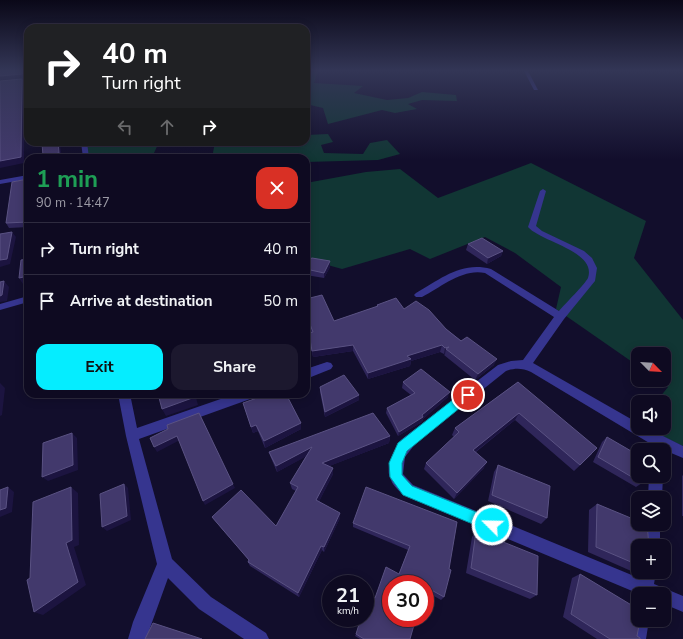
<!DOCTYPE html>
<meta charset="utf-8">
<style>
:root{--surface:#0e0a21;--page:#1c182e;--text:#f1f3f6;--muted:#9b9aa5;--line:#2e2b3f;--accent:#05edff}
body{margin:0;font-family:"Nunito Sans",sans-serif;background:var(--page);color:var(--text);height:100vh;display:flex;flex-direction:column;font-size:15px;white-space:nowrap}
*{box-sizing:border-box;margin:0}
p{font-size:13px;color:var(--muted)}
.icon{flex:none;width:22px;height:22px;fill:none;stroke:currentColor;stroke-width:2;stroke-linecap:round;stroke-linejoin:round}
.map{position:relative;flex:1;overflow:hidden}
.details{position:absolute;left:24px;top:154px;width:286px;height:244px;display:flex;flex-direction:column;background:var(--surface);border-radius:12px;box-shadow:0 2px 10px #0003,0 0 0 1px var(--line)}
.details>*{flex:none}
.top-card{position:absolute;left:24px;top:24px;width:286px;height:122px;border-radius:12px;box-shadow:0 2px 10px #0003,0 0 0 1px var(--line);background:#202124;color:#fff;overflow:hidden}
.needle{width:26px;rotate:114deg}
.fabs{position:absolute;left:631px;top:347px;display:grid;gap:8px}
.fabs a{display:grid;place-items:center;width:40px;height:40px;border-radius:8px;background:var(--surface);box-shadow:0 2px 10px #0003,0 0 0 1px var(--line);font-size:20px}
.speed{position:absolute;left:322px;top:575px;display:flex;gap:8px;font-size:20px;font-weight:700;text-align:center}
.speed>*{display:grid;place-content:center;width:52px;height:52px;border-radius:50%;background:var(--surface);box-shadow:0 2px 10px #0003,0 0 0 1px var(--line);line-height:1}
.speed small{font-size:10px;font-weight:400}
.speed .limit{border:6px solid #d22;background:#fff;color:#111}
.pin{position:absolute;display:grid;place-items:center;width:34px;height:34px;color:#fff;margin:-17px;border:2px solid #fff;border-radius:50%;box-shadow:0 1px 4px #0007}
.me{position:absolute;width:44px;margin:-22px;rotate:293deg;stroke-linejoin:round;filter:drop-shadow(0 0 3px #0008)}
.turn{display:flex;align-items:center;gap:14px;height:84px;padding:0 12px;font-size:18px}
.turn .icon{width:52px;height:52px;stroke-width:2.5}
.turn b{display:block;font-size:28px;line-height:34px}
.lanes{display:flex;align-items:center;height:38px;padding:0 12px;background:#0003;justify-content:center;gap:20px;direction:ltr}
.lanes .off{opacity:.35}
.round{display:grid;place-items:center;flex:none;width:42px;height:42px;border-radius:12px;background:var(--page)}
.headline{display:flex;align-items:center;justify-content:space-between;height:68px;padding:0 12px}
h1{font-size:24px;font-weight:700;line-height:30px;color:#1e9e55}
.button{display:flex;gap:8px;margin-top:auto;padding:8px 12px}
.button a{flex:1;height:46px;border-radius:12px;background:var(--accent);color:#111;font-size:16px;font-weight:700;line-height:46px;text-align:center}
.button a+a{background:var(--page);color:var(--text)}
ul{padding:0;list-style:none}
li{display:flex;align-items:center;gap:12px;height:52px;padding:0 12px;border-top:1px solid var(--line)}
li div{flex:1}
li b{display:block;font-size:15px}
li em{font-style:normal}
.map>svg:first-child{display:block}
.green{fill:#113634}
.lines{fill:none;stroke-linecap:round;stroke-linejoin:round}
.street{fill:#36358f;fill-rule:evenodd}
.wall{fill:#2f265a}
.shaded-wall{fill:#1c1440}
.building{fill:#42396c;stroke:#5a5283}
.route{fill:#05edff;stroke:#039aa6}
</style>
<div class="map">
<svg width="683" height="639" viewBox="0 0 683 639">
<rect width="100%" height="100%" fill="#120e2c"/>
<!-- green -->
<path class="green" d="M306,71h12l-4,12 49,3 -9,7 33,7 21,-2 14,-6 34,3 1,6 -35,-1 -14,4 9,5 -22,4 -13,-3 -54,14 -5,-16 -17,-4z
M328,134l5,8 -12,3 3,8 39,1 7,-11 17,-3 13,14 -22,6 -72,2v-4h-94l3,-16h91v-7z
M84,142h75l-5,11 -12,5h-56z
M531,163l115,58 -12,37 49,62v126l-38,-18h19v-26h-8l12,-15 -9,-7h5v-26h-26v12l-82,-57 5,-22 -46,-34 -30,-16 -55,22 -20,-10 -68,20 -36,-10v-76l60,-11 34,-3 38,29z"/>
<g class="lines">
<!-- street -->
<path class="street" d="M524,71h4l10,19h-4z
M28,80v2l-28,2v-2z
M81,142h6l2,16h-6z
M28,175v4l-28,5v-4z
M543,189l3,2 -10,35 6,5 42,20 8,7 5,10 -2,13 -31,38 -31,44 105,60v5h9l36,18v12l-19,-8h-14l1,-6 -120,-72c-9,-4 -16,-4 -25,-1l-90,72 -11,14 -2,17 10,11 226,93 1,-6h16l-2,12 29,12v16l-19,-8v-10h-26v3l-1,-4 -234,-98c-4,-5 -10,-9 -12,-15 -7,-12 3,-31 11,-41l96,-74 13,-4 12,-1 31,-43 -69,-44c-22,-5 -44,14 -63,24h-6l-2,-2 2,-2c25,-14 45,-32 75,-24l68,42c6,-7 26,-27 29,-33 9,-27 -47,-36 -60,-51l12,-36z
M28,296v6l-28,8v-6z
M327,362l4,1 2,3 -2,3 -25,10v-10z
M118,394h12l7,34 98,-34h20l-2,4 -114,41 33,120 39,38 55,36 3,6h-25l-45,-30 -31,-31 -22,61h-18l5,-17 24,-58 -31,-128z
M649,476h14l-1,22h-14z
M646,524h14v22h-16z
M638,612v8h11l-3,19h-18l6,-25z"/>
</g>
<!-- wall -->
<path class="wall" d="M28,179v48l-19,1 -3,-5z
M468,244l35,7 -2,5 -14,8 -21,-14z
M306,259l24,8 -6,11 -18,-3z
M306,299l28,22 42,-14 1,-2 27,4 42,20 48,36 -19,15 -31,-25 1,-1h-1l-4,-2 -29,9 -1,5 -42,13 -15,-28 -40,6 -4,-18v-6h2l-5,-14z
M403,382l45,15 -25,22 -1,3 -24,14 -12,-23 1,-5 24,-13 -9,-7z
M518,382l74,72 -18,17 -59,-51 -39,32 8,16 -30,31 -30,-30 2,-6 28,-26 -2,-2 3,-7z
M320,387l39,8v5l-34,17 -5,-25z
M243,403l58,20v6l-36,19 -7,-17 -5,2z
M390,436l-1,7 -60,23 4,2v6l-14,27 21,17 -16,34 -2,-2 -23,47 -49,-31 -2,-4 1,-2 -33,-38 -4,-5 64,9 20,-35 -4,-2 -2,-6 16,-27 -29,16 -6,-14 -2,-6z
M607,437l35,46 -6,4 -43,-25 9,-20z
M498,465l49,53 -6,6 -53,-23 6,-29z
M683,475v41h-1v-40z
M597,504l41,42v26h5l-5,2 -50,-22 1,-42z
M457,522l-13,75 -3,3 -16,-9v-7l-15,55h-50l-5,-3 1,-2 19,-36 24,-24 9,-24 -55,-23v-4z
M476,531l61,64 -7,4 -64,-26 6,-36z
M580,574l57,62 3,3h-43l-34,-22 9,-39z"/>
<!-- shaded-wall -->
<path class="shaded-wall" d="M22,71l2,3v5l-24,1v-4z
M22,79l2,5v79l-24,5v-7z
M58,142l2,3 2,13h-18l-1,-2z
M28,194v17l-2,-3z
M12,232l4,5 -6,27 -10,3v-7z
M503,251l-2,5 -14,8 1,-6z
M330,261v6l-6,11v-5z
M28,276v7l-5,1 -4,-6z
M4,281l5,6 -2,14 -7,1v-6z
M353,345v6l-40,6 -1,-6z
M442,345l-2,7 -29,9 -1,5 -42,13v-6l39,-17z
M449,347l-3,2 -1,5h-1l1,-6z
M497,359l-3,6 -19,15 3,-6z
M0,383l5,5 -3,27 -2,1z
M450,392l-2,5 -25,22 -1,3 -24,14 1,-4 23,-17z
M194,394h1l3,11 -32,11 -4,-7z
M359,395v5l-34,17v-5z
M519,413l-4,7 -45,36 3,-6z
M301,423v6l-36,19 -1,-7z
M256,425l2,6 -5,2 -2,-6z
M72,433l5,5 1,32 -30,11 -6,-4z
M177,436l3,4 -23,12 -3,-5z
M390,436l-1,7 -67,26v-6z
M312,447l1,6 -36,19 -1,-6z
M487,462l-3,6 -30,31 3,-6z
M333,468v6l-16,32 -1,-6z
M124,484l4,4 3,32 -24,11 -5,-4z
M233,484l2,4 -30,17 -2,-4z
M8,487l6,5 -2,20 -12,5v-7z
M71,487l7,6 1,52 -5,2 12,38 -43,30 -9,-3 32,-69z
M340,513v5l-16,34v-5z
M321,546l1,4 -23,47 -1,-4z"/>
<!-- building -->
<path class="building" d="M0,71h22v3l-22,2z
M22,79l-1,78 -21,4v-80z
M48,142h10l1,11 -16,3 -1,-13z
M28,179v15l-2,14h2v14l-22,1 6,-41z
M12,232l-5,27 -7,1v-26z
M482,238l21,13 -15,7 -20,-14z
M312,258l18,3 -6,12 -18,-4v-10h4z
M28,259v17l-9,2 2,-18z
M4,281l-2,14 -2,1v-14z
M322,295l12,26 44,-15 -1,-1 19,-7 8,11 12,-8 13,9 17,19 15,12 6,-4 30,22 -19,15 -32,-25 3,-2 -4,1 -3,-3 -35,11 4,3 -43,14 -15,-28 -41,6 -3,-18 4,-1 -7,-18v-15z
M421,369l29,23 -28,23 1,2 -24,15 -12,-24 28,-15 -12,-11z
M344,375l15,20 -34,17 -5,-25z
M518,382l79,66 -17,17 -61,-52 -46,37 14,12 -30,31 -31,-30 33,-31 -4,-4z
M158,394h36l1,3 -33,12z
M268,394h18l15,29 -37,18 -8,-16 -5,2 -8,-24z
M199,413l34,71 -30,17 -26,-65 -23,11 -4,-9 18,-9 -1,-4z
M373,413l17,23 -68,27 11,5 -17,32 24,13 -16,34 -3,-1 -23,47 -50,-31 1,-2 -37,-43 29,-27 35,36 22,-39 -8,-4 22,-36 -36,19 -7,-14z
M72,433l1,32 -31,12 1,-34z
M607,437l31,18v21h6l-2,7 -44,-26z
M498,465l52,21 -3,32 -55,-23z
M124,484l3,32 -25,11 -2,-33z
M8,487l-2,21 -6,2v-20z
M71,487l1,53 -6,3 12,39 -44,30 -7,-32 3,-2 3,-76z
M366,487l91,35 -8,47 2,1 -7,27 -18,-10 -1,3v-6h-34v34h25l-6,21h-46l-8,-5 5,-16h4v-9l5,-14 5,3 11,-31 13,7 11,-28 -57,-23z
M597,504l41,17v3h9l2,22h-11v19l-42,-18z
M476,531l62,25 -1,39 -66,-27z
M580,574l58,35v11h2l-3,16 3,2v1h-30l-39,-25z
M153,623l49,16h-57z"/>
<!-- sky -->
<linearGradient id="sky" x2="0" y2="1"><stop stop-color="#0a0818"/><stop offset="0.44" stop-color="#333656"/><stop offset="1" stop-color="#333656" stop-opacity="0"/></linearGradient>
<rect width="683" height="160" fill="url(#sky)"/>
<!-- route -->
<path class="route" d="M468,390l4,1 1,4 -1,3 -65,53 -5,12v12l10,11 84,34 2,5 -2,5 -4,2 -89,-37 -13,-18 -1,-14 9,-20 66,-52z"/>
</svg>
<div class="fabs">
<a><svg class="needle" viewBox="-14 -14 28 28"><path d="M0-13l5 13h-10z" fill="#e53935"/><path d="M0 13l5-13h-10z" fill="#9b9aa5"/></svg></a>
<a><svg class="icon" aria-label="sound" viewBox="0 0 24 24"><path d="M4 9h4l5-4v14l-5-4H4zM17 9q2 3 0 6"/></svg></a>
<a><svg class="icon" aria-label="search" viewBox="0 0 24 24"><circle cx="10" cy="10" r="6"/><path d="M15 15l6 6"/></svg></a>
<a><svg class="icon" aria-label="layers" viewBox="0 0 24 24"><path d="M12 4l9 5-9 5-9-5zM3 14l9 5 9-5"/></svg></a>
<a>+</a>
<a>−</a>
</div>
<div class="speed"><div>21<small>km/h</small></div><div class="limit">30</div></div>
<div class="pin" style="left:468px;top:395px;background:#d93025"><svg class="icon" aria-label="arrive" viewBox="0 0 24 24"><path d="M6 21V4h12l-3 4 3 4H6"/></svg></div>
<svg class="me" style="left:492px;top:525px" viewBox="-20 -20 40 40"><circle r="17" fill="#05edff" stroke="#fff" stroke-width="3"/><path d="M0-11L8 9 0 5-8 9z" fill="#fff"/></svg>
<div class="top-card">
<div class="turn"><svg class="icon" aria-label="right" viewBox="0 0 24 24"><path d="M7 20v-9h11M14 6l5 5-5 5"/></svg><div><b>40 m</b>Turn right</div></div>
<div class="lanes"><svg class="icon off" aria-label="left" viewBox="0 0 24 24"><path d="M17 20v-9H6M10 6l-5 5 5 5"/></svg><svg class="icon off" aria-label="ahead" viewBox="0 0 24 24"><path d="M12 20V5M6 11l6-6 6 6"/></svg><svg class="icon" aria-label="right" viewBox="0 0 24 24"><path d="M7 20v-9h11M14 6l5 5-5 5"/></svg></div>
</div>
<section class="details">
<div class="headline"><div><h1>1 min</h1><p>90 m · 14:47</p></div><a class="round" style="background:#d93025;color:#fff"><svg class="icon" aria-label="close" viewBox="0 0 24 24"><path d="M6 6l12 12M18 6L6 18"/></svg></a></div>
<ul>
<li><svg class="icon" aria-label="right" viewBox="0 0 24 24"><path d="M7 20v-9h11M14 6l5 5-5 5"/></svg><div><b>Turn right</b></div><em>40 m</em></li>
<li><svg class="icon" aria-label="arrive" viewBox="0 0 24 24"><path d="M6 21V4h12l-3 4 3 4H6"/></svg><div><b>Arrive at destination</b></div><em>50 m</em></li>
</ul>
<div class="button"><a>Exit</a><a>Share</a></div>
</section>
</div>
